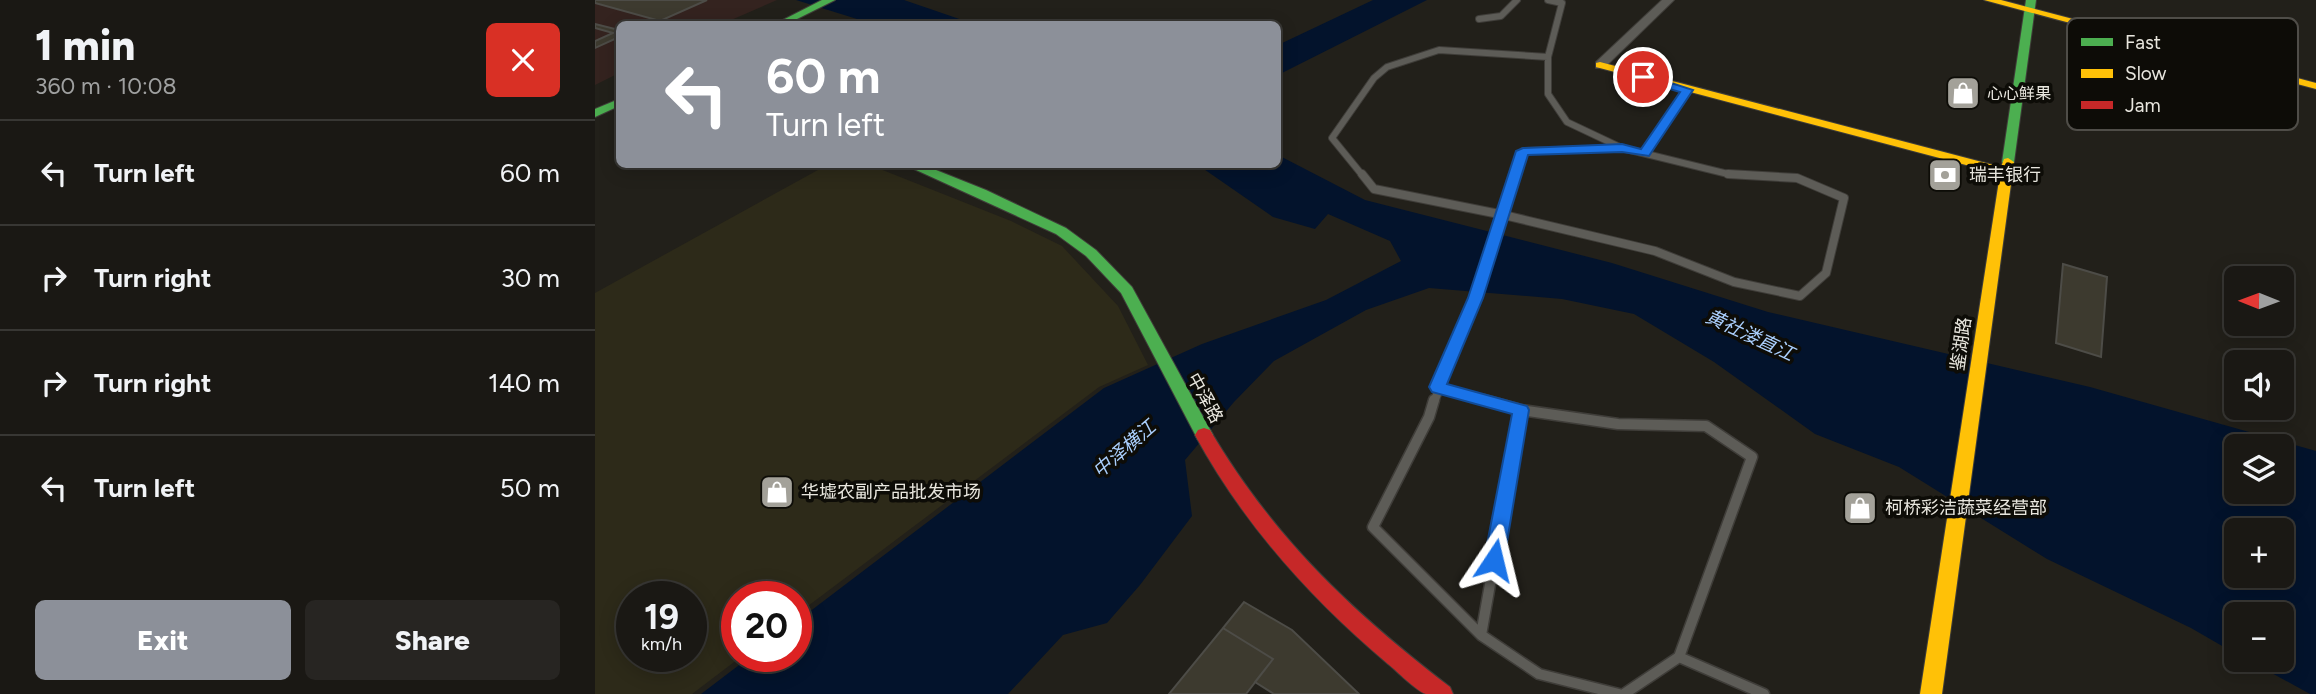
<!DOCTYPE html>
<meta charset="utf-8">
<style>
:root{--surface:#1a1814;--page:#272522;--text:#f1f3f6;--muted:#9fa0a0;--line:#383734;--accent:#8c9099}
body{margin:0;font-family:Figtree,"Noto Sans SC",sans-serif;background:var(--page);color:var(--text);height:100vh;display:flex;flex-direction:column;font-size:26px;white-space:nowrap}
*{box-sizing:border-box;margin:0}
p{font-size:23px;color:var(--muted)}
.icon{flex:none;width:38px;height:38px;fill:none;stroke:currentColor;stroke-width:2;stroke-linecap:round;stroke-linejoin:round}
.map{position:relative;flex:1;overflow:hidden}
.sheet{display:flex;flex-direction:column;background:var(--surface);width:595px}
.sheet>*{flex:none}
.guide{position:absolute;left:21px;top:21px;width:665px;height:147px;border-radius:10px;box-shadow:0 4px 18px #0003,0 0 0 2px var(--line);background:#8c9099;color:#fff;overflow:hidden}
.needle{width:46px;rotate:271deg}
.tools{position:absolute;left:1629px;top:266px;display:grid;gap:14px}
.tools a{display:grid;place-items:center;width:70px;height:70px;border-radius:10px;background:var(--surface);box-shadow:0 4px 18px #0003,0 0 0 2px var(--line);font-size:35px}
.speed{position:absolute;left:21px;top:581px;display:flex;gap:14px;font-size:35px;font-weight:700;text-align:center}
.speed>*{display:grid;place-content:center;width:91px;height:91px;border-radius:50%;background:var(--surface);box-shadow:0 4px 18px #0003,0 0 0 2px var(--line);line-height:1}
.speed small{font-size:18px;font-weight:400}
.speed .limit{border:10px solid #d22;background:#fff;color:#111}
.pin{position:absolute;display:grid;place-items:center;width:60px;height:60px;color:#fff;margin:-30px;border:4px solid #fff;border-radius:50%;box-shadow:0 2px 7px #0007}
.me{position:absolute;width:77px;margin:-38px;rotate:10deg;stroke-linejoin:round;filter:drop-shadow(0 0 5px #0008)}
.turn{display:flex;align-items:center;gap:24px;height:147px;padding:0 35px;font-size:32px}
.turn .icon{width:91px;height:91px;stroke-width:2.5}
.turn b{display:block;font-size:49px;line-height:60px}
.round{display:grid;place-items:center;flex:none;width:74px;height:74px;border-radius:10px;background:var(--page)}
.head{display:flex;align-items:center;justify-content:space-between;height:119px;padding:0 35px}
h1{font-size:42px;font-weight:800;line-height:52px}
.cta{display:flex;gap:14px;margin-top:auto;padding:14px 35px}
.cta a{flex:1;height:80px;border-radius:10px;background:var(--accent);color:#fff;font-size:28px;font-weight:800;line-height:80px;text-align:center}
.cta a+a{background:var(--page);color:var(--text)}
ul{padding:0;list-style:none}
li{display:flex;align-items:center;gap:21px;height:105px;padding:0 35px;border-top:2px solid var(--line)}
li div{flex:1}
li b{display:block;font-size:26px}
li em{font-style:normal}
main{display:flex;flex:1;min-height:0}
.map>svg:first-child{display:block}
.built{fill:#2d2a19;fill-rule:evenodd}
.education{fill:#34231f}
.water{fill:#03132c;fill-rule:evenodd}
.building{fill:#3d3a2f;stroke:#4d4c47;stroke-width:2}
.lines{fill:none;stroke-linecap:round;stroke-linejoin:round}
.lane-far2-casing{stroke:#3f3d39;stroke-width:8}
.lane-far1-casing{stroke:#3f3d39;stroke-width:10}
.lane-casing{stroke:#3f3d39;stroke-width:13}
.street-casing{stroke:#3f3d39;stroke-width:2}
.fast-casing{stroke:#3f3d39;stroke-width:2}
.slow-casing{stroke:#3f3d39;stroke-width:2}
.jam-casing{stroke:#3f3d39;stroke-width:2}
.lane-far2{stroke:#5d5c57;stroke-width:6}
.lane-far1{stroke:#5d5c57;stroke-width:8}
.lane{stroke:#5d5c57;stroke-width:10}
.street{fill:#5d5c57;fill-rule:evenodd}
.fast{fill:#4caf50;fill-rule:evenodd}
.slow{fill:#ffc107;fill-rule:evenodd}
.jam{fill:#c62828;fill-rule:evenodd}
.route{fill:#1a73e8;stroke:#114b97;stroke-width:2}
.labels{text-anchor:middle;dominant-baseline:central;stroke-width:7;stroke-linejoin:round;paint-order:stroke}
.far-poi-label{font-size:16px;fill:#e8e6de;stroke:#0d0c07;text-anchor:start}
.poi-label{font-size:18px;fill:#e8e6de;stroke:#0d0c07;text-anchor:start}
.street-label{font-size:18px;fill:#e8e6de;stroke:#0d0c07}
.water-label{font-size:19px;font-style:italic;fill:#aacffd;stroke:#0d0c07}
.key{fill:#0d0c07;stroke:#4f4d48;stroke-width:2}
.key-label{font-size:19px;fill:#e8e6de}
</style>
<main>
<section class="sheet">
<div class="head"><div><h1>1 min</h1><p>360 m · 10:08</p></div><a class="round" style="background:#d93025;color:#fff"><svg class="icon" aria-label="close" viewBox="0 0 24 24"><path d="M6 6l12 12M18 6L6 18"/></svg></a></div>
<ul>
<li><svg class="icon" aria-label="left" viewBox="0 0 24 24"><path d="M17 20v-9H6M10 6l-5 5 5 5"/></svg><div><b>Turn left</b></div><em>60 m</em></li>
<li><svg class="icon" aria-label="right" viewBox="0 0 24 24"><path d="M7 20v-9h11M14 6l5 5-5 5"/></svg><div><b>Turn right</b></div><em>30 m</em></li>
<li><svg class="icon" aria-label="right" viewBox="0 0 24 24"><path d="M7 20v-9h11M14 6l5 5-5 5"/></svg><div><b>Turn right</b></div><em>140 m</em></li>
<li><svg class="icon" aria-label="left" viewBox="0 0 24 24"><path d="M17 20v-9H6M10 6l-5 5 5 5"/></svg><div><b>Turn left</b></div><em>50 m</em></li>
</ul>
<div class="cta"><a>Exit</a><a>Share</a></div>
</section>
<div class="map">
<svg width="1721" height="694" viewBox="0 0 1721 694">
<rect width="100%" height="100%" fill="#22201a"/>
<!-- built -->
<path class="built" d="M232,165h43l141,56 51,25 56,60 30,59 -49,22 -303,228v-18h-59v59h5l-50,38h-97v-401zM37,597h59v59h-59z"/>
<!-- education -->
<path class="education" d="M0,0h182l-55,24h-103v49l-24,12z"/>
<!-- water -->
<path class="water" d="M201,0h108l70,24h-101z
M778,0h54l-149,75v-30z
M683,155l87,45 247,63 156,49 322,75 226,64v243h-6l-62,-34h34v-46h-45l-1,40 -45,-26 -144,-69 -148,-92 -84,-33 -101,-72 -80,-48 -72,-15 -133,-11 -63,22 -92,51 -40,41 -49,58 7,56 -52,69 -33,38 -44,12 -55,59h-307l50,-38h45v-34l308,-234 98,-44 124,-44 75,-39 -11,-20 -62,-27 -13,15 -42,-12 -75,-52 79,-1zM1642,446h45v46h-45zM1642,530h45v46h-45z"/>
<!-- building -->
<path class="building" d="M0,0h112l-47,21 -65,-18z
M0,24l24,6v7l-24,11v-7l18,-8 -18,-5z
M1468,264l44,13 -6,80 -45,-14z
M649,602l48,28 67,64h-85l-19,-12 18,-23 -50,-31z
M628,628l50,31 -27,35h-77z"/>
<g class="lines">
<!-- lane-far2 casing -->
<g class="lane-far2-casing">
<path id="lane-far2" d="M953,0l14,3 -14,54
M884,19l22,-3 16,-16
M953,57v37l19,28 55,26 106,26 29,2
M1050,153l42,-63
M768,176l-31,-38 42,-60 13,-11 52,-17 109,7
M920,176l8,-25 97,-3"/>
</g>
<!-- lane-far1 casing -->
<g class="lane-far1-casing">
<path id="lane-far1" d="M767,174l12,15 130,26 151,36 79,31 66,14 26,-23 18,-75 -47,-20 -69,-4
M843,388l53,14
M839,402l42,-104 40,-124"/>
</g>
<!-- lane casing -->
<g class="lane-casing">
<path id="lane" d="M839,400l-5,17 -56,110 108,108 58,39 80,20
M889,400l37,10 97,14 88,2 46,31 -73,200 -55,37
M886,635l40,-225
M1084,657l85,37"/>
</g>
<!-- street casing -->
<g class="street-casing">
<path id="street" d="M1067,0h12l-70,68h-8v-6z"/>
</g>
<!-- fast casing -->
<g class="fast-casing">
<path id="fast" d="M227,0h13l-48,24h-12z
M1431,0h10l-22,162 -6,4 -6,-4z
M24,99v7l-24,11v-8z
M308,164h18l65,26 80,38 30,22 36,37 81,148 -3,5h-12l-77,-147 -35,-37 -30,-22z"/>
</g>
<!-- slow casing -->
<g class="slow-casing">
<path id="slow" d="M1389,0h17l315,83v6z
M1005,62l401,105 3,-8 4,-1 6,4 -72,532h-22l80,-520 -404,-107v-4z"/>
</g>
<!-- jam casing -->
<g class="jam-casing">
<path id="jam" d="M609,428l6,2c63,107 142,182 240,257l3,7c-8,0 -20,0 -27,0 -10,-3 -29,-23 -38,-30 -77,-65 -144,-139 -193,-229l3,-5z"/>
</g>
<!-- lane-far2 -->
<use href="#lane-far2" class="lane-far2"/>
<!-- lane-far1 -->
<use href="#lane-far1" class="lane-far1"/>
<!-- lane -->
<use href="#lane" class="lane"/>
<!-- street -->
<use href="#street" class="street"/>
<!-- fast -->
<use href="#fast" class="fast"/>
<!-- slow -->
<use href="#slow" class="slow"/>
<!-- jam -->
<use href="#jam" class="jam"/>
</g>
<!-- route -->
<path class="route" d="M1048,74l50,16 -44,66 -27,-4 -94,3 -45,143 -36,86 80,22 2,4 -25,150 -3,6 -7,3 -7,-3 -3,-6 28,-146 -80,-22 -3,-5 39,-89 48,-147 7,-3 99,-4 19,5 39,-57 -41,-12 -1,-3z"/>
<!-- icons -->
<defs>
<g id="shop-square" transform="scale(1.75)"><rect x="-9" y="-9" width="18" height="18" rx="4" fill="#a3a199" stroke="#0d0c07"/><path d="M-5-2.5h2.3a2.7 3.5 0 0 1 5.4 0H5L5.5 6h-11ZM-1.5-2.5h3a1.5 2.3 0 0 0-3 0Z" fill="#fff"/></g>
<g id="bank-square" transform="scale(1.75)"><rect x="-9" y="-9" width="18" height="18" rx="4" fill="#a3a199" stroke="#0d0c07"/><path d="M-6-4H6V4H-6ZM0-2.3a2.3 2.3 0 1 0 0 4.6a2.3 2.3 0 1 0 0-4.6Z" fill="#fff"/></g>
</defs>
<g fill-rule="evenodd">
<use href="#shop-square" x="1368" y="93"/>
<use href="#bank-square" x="1350" y="175"/>
<use href="#shop-square" x="182" y="492"/>
<use href="#shop-square" x="1265" y="508"/>
</g>
<g class="labels">
<!-- far-poi labels -->
<g class="far-poi-label">
<text x="1392" y="93">心心鲜果</text>
</g>
<!-- poi labels -->
<g class="poi-label">
<text x="1374" y="175">瑞丰银行</text>
<text x="206" y="492">华墟农副产品批发市场</text>
<text x="1290" y="508">柯桥彩洁蔬菜经营部</text>
</g>
<!-- street labels -->
<g class="street-label">
<text transform="translate(1366 344) rotate(-82)">鉴湖路</text>
<text transform="translate(610 398) rotate(61)">中泽路</text>
</g>
<!-- water labels -->
<g class="water-label">
<text transform="translate(1155 335) rotate(25)">黄社溇直江</text>
<text transform="translate(529 449) rotate(-41)">中泽横江</text>
</g>
</g>
<!-- legend -->
<rect x="1472" y="18" width="231" height="112" rx="10" class="key"/>
<rect x="1486" y="38" width="32" height="8" fill="#4caf50"/>
<rect x="1486" y="69" width="32" height="9" fill="#ffc107"/>
<rect x="1486" y="101" width="32" height="8" fill="#c62828"/>
<g class="key-label">
<text x="1530" y="49">Fast</text>
<text x="1530" y="80">Slow</text>
<text x="1530" y="112">Jam</text>
</g>
</svg>
<div class="tools">
<a><svg class="needle" viewBox="-14 -14 28 28"><path d="M0-13l5 13h-10z" fill="#e53935"/><path d="M0 13l5-13h-10z" fill="#9fa0a0"/></svg></a>
<a><svg class="icon" aria-label="sound" viewBox="0 0 24 24"><path d="M4 9h4l5-4v14l-5-4H4zM17 9q2 3 0 6"/></svg></a>
<a><svg class="icon" aria-label="layers" viewBox="0 0 24 24"><path d="M12 4l9 5-9 5-9-5zM3 14l9 5 9-5"/></svg></a>
<a>+</a>
<a>−</a>
</div>
<div class="speed"><div>19<small>km/h</small></div><div class="limit">20</div></div>
<div class="pin" style="left:1048px;top:77px;background:#d93025"><svg class="icon" aria-label="arrive" viewBox="0 0 24 24"><path d="M6 21V4h12l-3 4 3 4H6"/></svg></div>
<svg class="me" style="left:899px;top:560px" viewBox="-20 -20 40 40"><path d="M0-17L14 15 0 8-14 15z" fill="#1a73e8" stroke="#fff" stroke-width="4"/></svg>
<div class="guide">
<div class="turn"><svg class="icon" aria-label="left" viewBox="0 0 24 24"><path d="M17 20v-9H6M10 6l-5 5 5 5"/></svg><div><b>60 m</b>Turn left</div></div>
</div>
</div>
</main>
